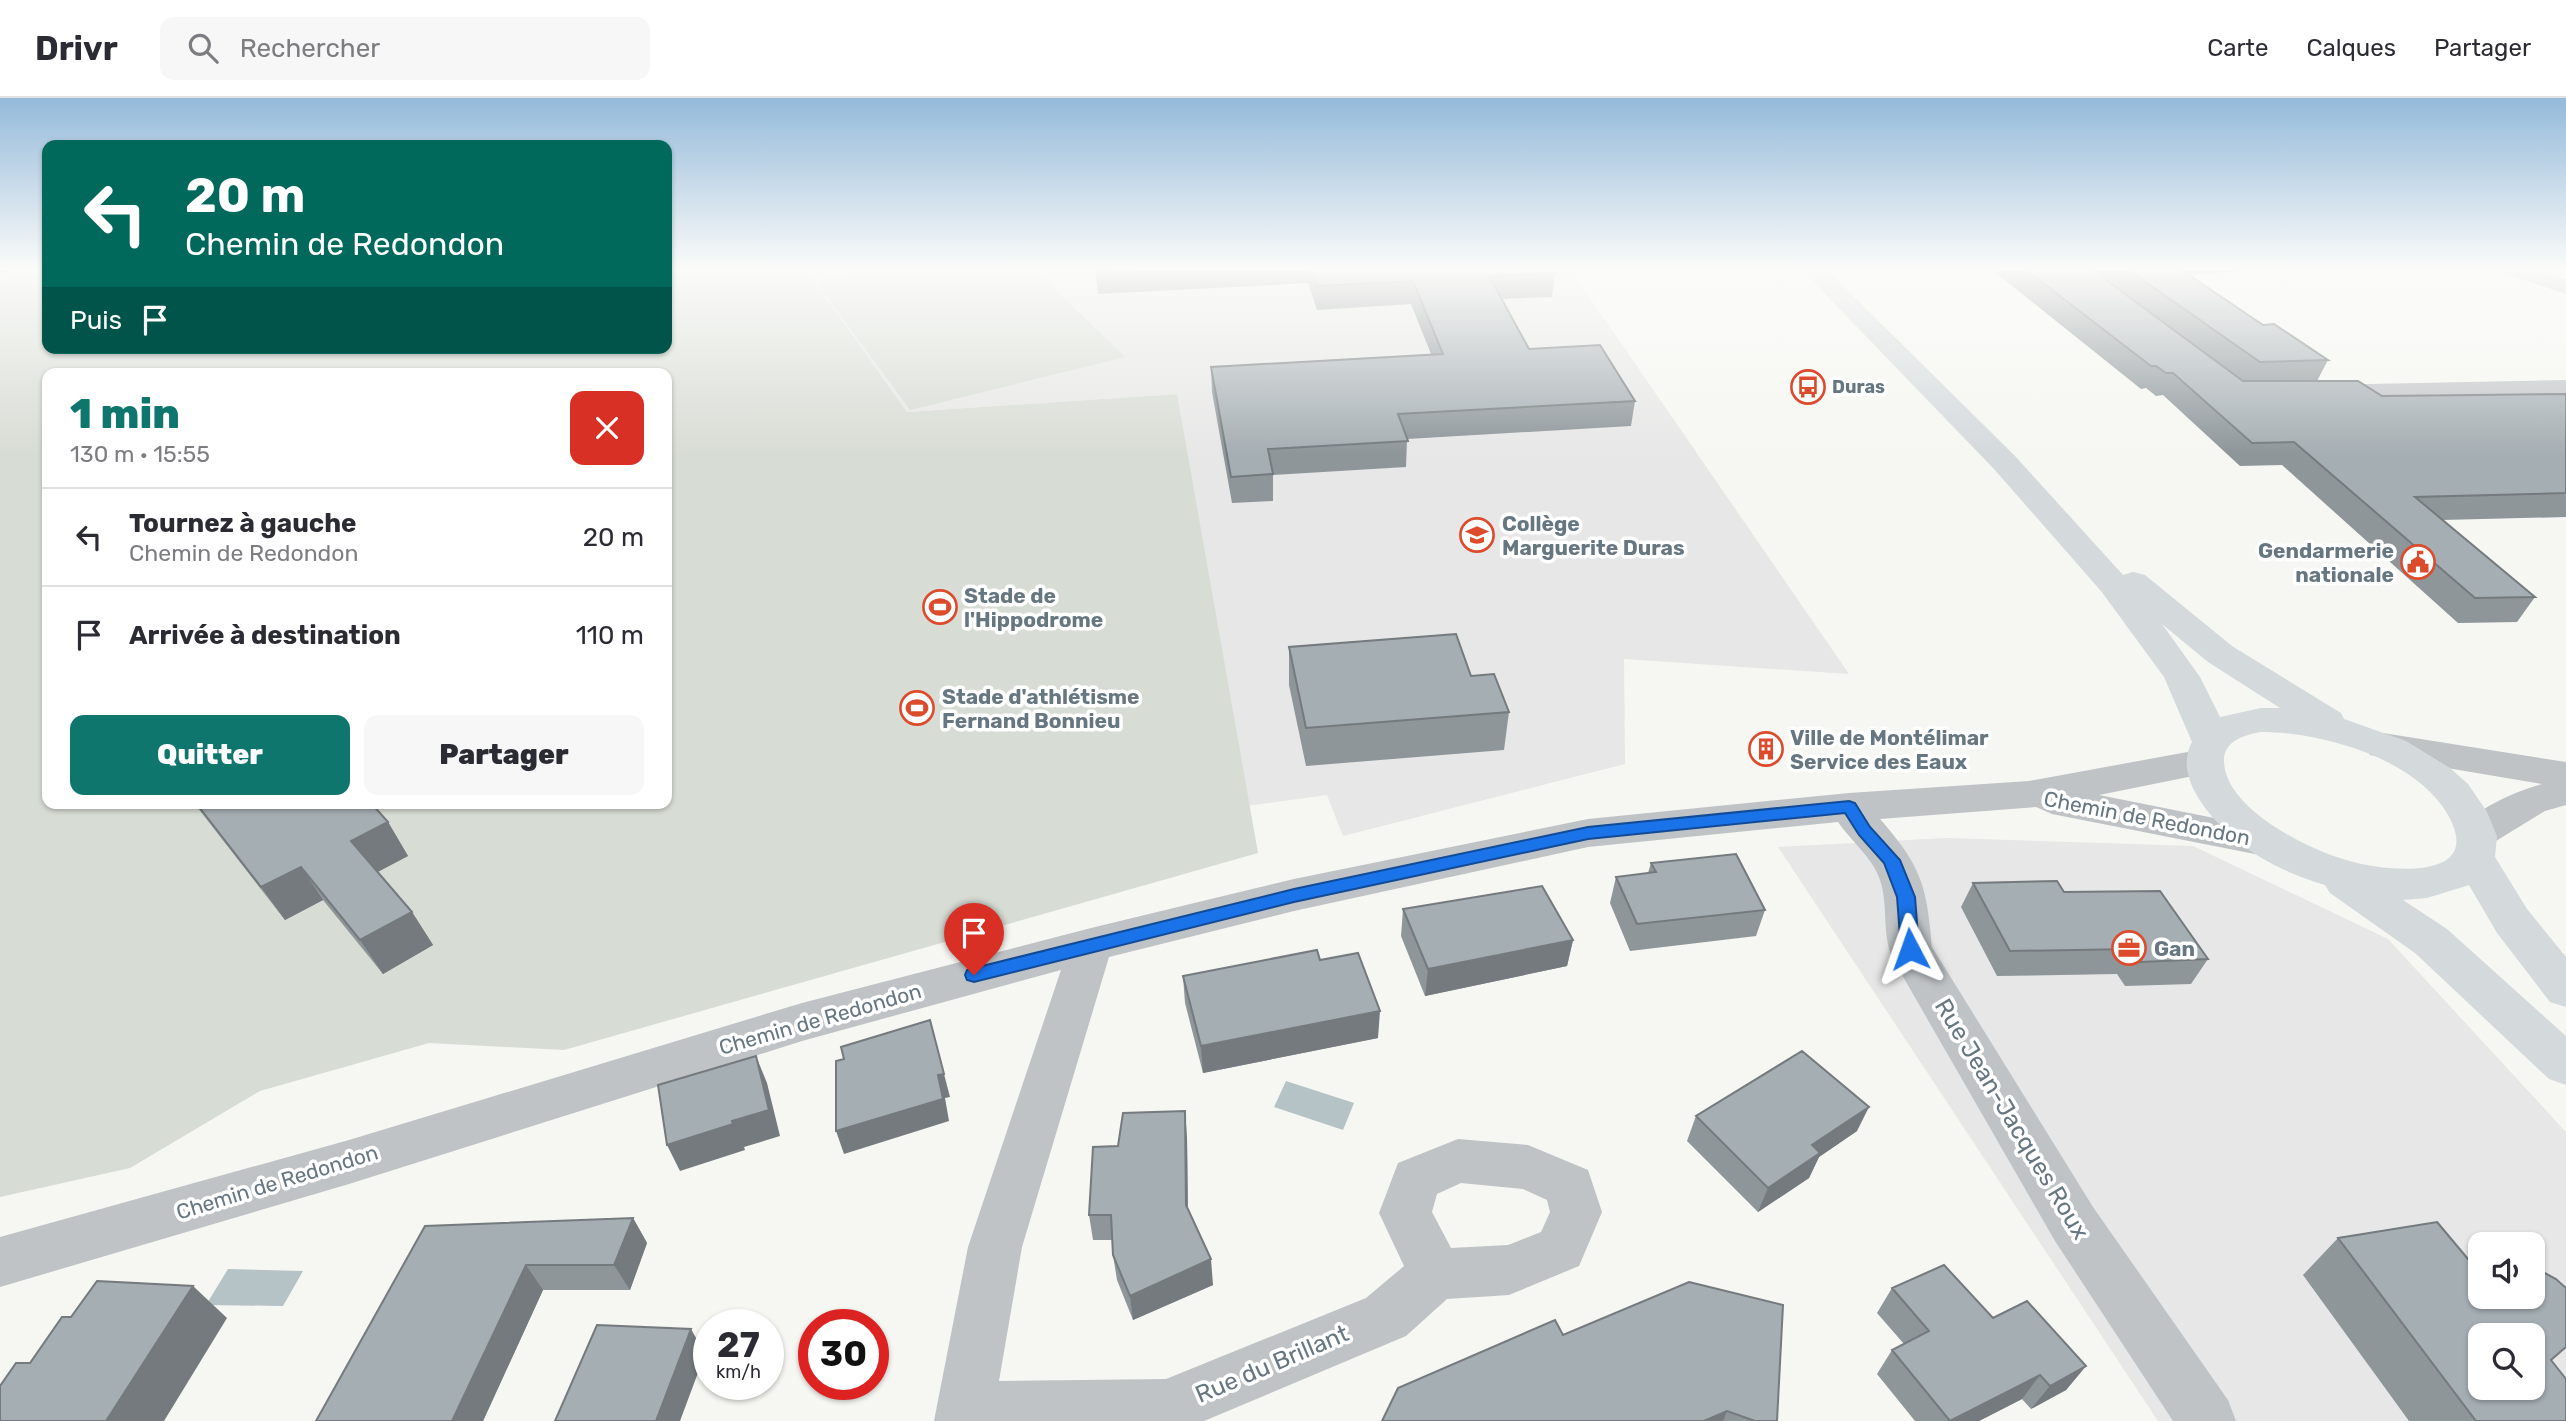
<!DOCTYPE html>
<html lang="fr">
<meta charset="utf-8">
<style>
:root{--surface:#fff;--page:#f7f7f7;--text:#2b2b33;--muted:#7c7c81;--line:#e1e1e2;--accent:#0f766e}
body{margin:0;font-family:Rubik,sans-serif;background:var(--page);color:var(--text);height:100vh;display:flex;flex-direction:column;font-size:26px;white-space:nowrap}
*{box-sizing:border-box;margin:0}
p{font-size:23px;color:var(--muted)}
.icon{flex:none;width:38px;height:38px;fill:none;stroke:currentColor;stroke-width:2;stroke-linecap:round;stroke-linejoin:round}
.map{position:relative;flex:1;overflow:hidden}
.panel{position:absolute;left:42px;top:270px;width:630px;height:441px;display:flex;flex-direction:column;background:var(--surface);border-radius:14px;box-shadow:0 2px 5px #0004}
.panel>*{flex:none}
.guide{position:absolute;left:42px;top:42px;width:630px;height:214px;border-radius:14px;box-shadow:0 2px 5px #0004;background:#00695c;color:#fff;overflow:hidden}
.buttons{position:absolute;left:2468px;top:1134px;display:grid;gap:14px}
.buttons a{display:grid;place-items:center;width:77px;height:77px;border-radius:14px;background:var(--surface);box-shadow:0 2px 5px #0004;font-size:35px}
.speed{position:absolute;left:693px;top:1211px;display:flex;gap:14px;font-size:35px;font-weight:700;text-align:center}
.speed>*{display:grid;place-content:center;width:91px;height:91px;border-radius:50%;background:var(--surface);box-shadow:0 2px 5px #0004;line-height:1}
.speed small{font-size:18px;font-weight:400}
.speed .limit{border:10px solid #d22;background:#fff;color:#111}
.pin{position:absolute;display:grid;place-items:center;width:60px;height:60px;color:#fff;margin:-72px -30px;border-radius:50% 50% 50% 0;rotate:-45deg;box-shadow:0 0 7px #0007}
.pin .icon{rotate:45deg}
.me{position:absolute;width:77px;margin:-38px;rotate:356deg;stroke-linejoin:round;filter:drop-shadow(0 0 5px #0008)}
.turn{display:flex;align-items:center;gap:24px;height:147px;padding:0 28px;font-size:32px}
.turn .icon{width:91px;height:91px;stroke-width:2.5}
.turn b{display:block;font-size:49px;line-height:60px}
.then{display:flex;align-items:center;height:66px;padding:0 28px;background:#0003;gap:14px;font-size:26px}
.round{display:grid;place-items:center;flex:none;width:74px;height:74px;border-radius:14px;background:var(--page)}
.summary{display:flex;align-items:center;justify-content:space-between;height:119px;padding:0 28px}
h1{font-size:42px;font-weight:800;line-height:52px;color:var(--accent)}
.action{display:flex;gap:14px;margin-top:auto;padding:14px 28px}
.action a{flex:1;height:80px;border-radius:14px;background:var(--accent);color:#fff;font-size:28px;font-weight:800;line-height:80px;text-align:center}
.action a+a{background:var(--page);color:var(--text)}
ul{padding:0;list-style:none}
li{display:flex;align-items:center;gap:21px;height:98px;padding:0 28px;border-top:2px solid var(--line)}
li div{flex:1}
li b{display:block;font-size:26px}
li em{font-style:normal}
header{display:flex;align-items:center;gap:42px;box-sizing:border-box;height:98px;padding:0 35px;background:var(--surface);border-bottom:2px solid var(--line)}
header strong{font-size:33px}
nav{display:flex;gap:38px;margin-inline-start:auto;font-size:24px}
.search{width:490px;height:63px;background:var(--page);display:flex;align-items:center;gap:18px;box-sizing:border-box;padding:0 24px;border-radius:14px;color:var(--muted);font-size:26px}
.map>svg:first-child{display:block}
.built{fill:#e6e7e6;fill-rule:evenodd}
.green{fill:#d7dcd4;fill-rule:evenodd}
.water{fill:#b6c3c6}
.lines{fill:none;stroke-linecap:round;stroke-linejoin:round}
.minor{fill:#bfc3c6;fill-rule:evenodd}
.secondary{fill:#d4d9dc;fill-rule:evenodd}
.wall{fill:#8e969a;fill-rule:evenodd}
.shaded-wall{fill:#747a7d}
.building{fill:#a5aeb3;stroke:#747a7d;stroke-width:2;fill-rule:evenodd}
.route{fill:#1a73e8;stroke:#114b97;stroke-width:2}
.labels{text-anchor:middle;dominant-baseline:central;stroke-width:7;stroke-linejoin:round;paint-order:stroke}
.far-poi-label{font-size:18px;font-weight:bold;fill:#667782;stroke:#fff;text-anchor:start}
.poi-label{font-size:21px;font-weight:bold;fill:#667782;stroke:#fff;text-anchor:start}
.street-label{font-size:21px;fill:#667782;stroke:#fff}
.near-street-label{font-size:24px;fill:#667782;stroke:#fff}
</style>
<header>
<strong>Drivr</strong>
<div class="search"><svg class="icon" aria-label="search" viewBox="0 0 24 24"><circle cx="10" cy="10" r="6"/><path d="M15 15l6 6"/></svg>Rechercher</div>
<nav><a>Carte</a><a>Calques</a><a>Partager</a></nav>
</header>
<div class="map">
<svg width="2566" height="1323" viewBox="0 0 2566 1323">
<rect width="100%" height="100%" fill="#f6f6f2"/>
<!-- built -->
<path class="built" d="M811,171h759l279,405 -225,-15 1,105 -282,72 -16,-41 -80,11 -70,-412 -270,18 -101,-142z
M1947,740l246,8 195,93 178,193v289h-408l-380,-574zM2480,1146h52v53h-52zM2480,1237h52v53h-52z"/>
<!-- green -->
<path class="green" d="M0,171h47v79h620v-79h144l-5,1 101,142 270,-18 81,459 -694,197 -135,-7 -169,48 -130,77 -130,29zM47,275h620v430h-620z
M881,171h153l91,88 -215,53 -94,-128z"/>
<!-- water -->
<path class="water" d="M1286,983l68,22 -11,27 -69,-23z
M228,1171l75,2 -20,35 -77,-1z"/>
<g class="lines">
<!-- minor -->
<path class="minor" d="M2502,171h34l30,10v15l-60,-20z
M2566,282v16l-245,5 -10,-2 -4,-6 4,-6 10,-2z
M2383,635l183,29v43l-21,6 -54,33 -14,4 -14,-4 -6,-10c13,-23 59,-43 85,-50l-172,-29 -6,-9 6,-9z
M2204,651l14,4 5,9 -5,9 -119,24 180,36 6,10 -6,10 -14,5 -213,-42 -16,-7 -156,12c41,47 47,66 52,128l161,260 135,193 8,21h-63l-118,-180 -161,-280c-13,-24 -5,-55 -14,-81 -7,-22 -29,-39 -42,-58l-250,25 -294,64 -185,46 -87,290 -23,134 167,-2 200,-81 38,-32 -25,-53 19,-50 60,-24 70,6 60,25 14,42 -23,54 -70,29 -62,4 -41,37 -202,85h-270l34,-174 93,-277 -259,71 -453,143 -349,103v-50l349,-97 453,-137 289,-75 203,-49 294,-60 261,-26 180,-12zM1461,1085l62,6 24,11 3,12 -9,20 -33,13 -57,3 -19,-36 5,-18z"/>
<!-- secondary -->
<path class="secondary" d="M1801,171h25l189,187 108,119 10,-3 12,3 87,71 109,67 3,6 62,22 44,27 18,16 19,28 10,24 -2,21 32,52 39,48v50l-16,-5 -53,-69 -28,-48 -42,13 -24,2 44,29 119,107v49l-17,-6 -134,-126 -85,-60 -5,-8c-22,-7 -44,-15 -65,-28 -33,-20 -91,-73 -68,-115l-28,-65 -63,-86 -107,-122zM2162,526l46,38 72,46h-19l-41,9 -20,-40zM2261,634c60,0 155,26 187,83 39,69 -67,56 -102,45 -40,-12 -120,-51 -122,-98 -1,-21 20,-27 37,-30z"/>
</g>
<!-- wall -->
<path class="wall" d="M1095,171h457l3,4 -3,24 -50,2 27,50 106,52 -4,25 -224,13 -1,28 -133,8v26l-41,2 -20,-111 -1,-25 220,-13 -20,-50 -94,6 -9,-27 -210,11z
M1991,171h275v1l-77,5 74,50 65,35 -11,21 65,15 184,-2v123l-124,3 93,77 -18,25 -59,1 -176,-158 -42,1 -77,-71 -7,1 -10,-8 -5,1zM2172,231l72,52h-1z
M2554,171h12v3z
M1289,549l220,65 -5,38 -198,16 -17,-81z
M194,705h177l17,19 20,34 -31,16 35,40 21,33 -50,29 -60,-74 -38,20z
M1651,765l114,47 -9,26 -126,15 -20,-48 6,-26 32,-4z
M1973,785l91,9 144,67 -17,25 -66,2 -8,-12 -120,2 -36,-69z
M1403,811l170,31 -6,26 -142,30 -24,-60z
M1320,862l58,78 -175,35 -18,-70 -2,-27z
M1696,1018l161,15 -38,26 -10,21 -51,34 -71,-71z
M1187,1039l1,72 25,76 -80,35 -16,-40 -4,-25 -1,-15h-19l-4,-25 29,-69z
M633,1120l14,25 -17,47h-87l-60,131h-167l109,-195z
M2338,1140l213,122 15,61h-157l-106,-146z
M1892,1190l101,30 93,48 -20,24 -35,19 -9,-10 -43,22h-64l-38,-47 15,-24 12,-6 -27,-31z
M1563,1237l214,86h-395z"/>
<!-- shaded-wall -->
<path class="shaded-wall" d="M0,171h10l-1,3 -9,1z
M388,724l20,34 -36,19 -21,-34z
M301,769l22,33 -38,20 -24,-33z
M412,814l21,33 -50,29 -23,-34z
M1573,842l-6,26 -142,30 3,-27z
M1380,913l-2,27 -175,35 -2,-27z
M930,922l20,77 -5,1 4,23 -105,33 -8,-23z
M756,958l11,27 13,53 -36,11 1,3 -65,21 -13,-26 65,-24z
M1869,1009l-12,24 -38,26 -10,21 -51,34 10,-24 44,-43z
M1185,1013l2,26 1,93 -2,-25z
M633,1120l14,25 -17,47 -16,-25z
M1211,1161l2,26 -80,35 -3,-24z
M526,1167l17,25 -60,131h-31z
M193,1188l34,32 -63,103h-58z
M691,1231l14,25 -25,67h-24z
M2086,1268l-20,24 -35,19 19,-23z
M2040,1277l-18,24 -43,22h-27z
M1727,1313l-4,10h-19z"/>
<!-- building -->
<path class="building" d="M1095,171h35l-35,1z
M1312,171h240l3,4 -66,3 40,73 71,-4 35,56 -237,13 10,27 -140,8 5,25 -42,3 -20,-110 232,-13 -30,-73 -96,5z
M2025,171h66l152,112h115l24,15 184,-2v99l-151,4 120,100 -60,1 -181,-156 -42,1 -79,-70h-7l-10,-7h-5z
M2127,171h53l83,56 11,-1 54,36 -68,2z
M1456,536l15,42 23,-2 15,38 -203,16 -17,-81z
M196,705h175l17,19 -37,19 61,71 -52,28 -59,-73 -40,20z
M1736,756l29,56 -128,14 -21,-47 40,-5 -5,-9z
M2057,783l7,11 96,-1 48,68 -68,3 -8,-13 -122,2 -37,-68z
M1542,788l31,54 -145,29 -25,-60z
M1317,852l3,10 38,-7 22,58 -179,35 -18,-70z
M930,922l14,54 -6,1 5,24 -107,32v-70l8,-2 -3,-12z
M1802,953l67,56 -57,38 8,8 -52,35 -72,-72z
M756,958l13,54 -37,11 1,3 -66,21 -9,-60z
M1185,1013l1,94 25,54 -81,37 -17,-41 -2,-40h-22l4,-68 25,-1 5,-33z
M633,1120l-19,47h-88l-74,156h-136l109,-195z
M2437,1124l36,43 7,-2v34h52v-31l24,13 10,9v59l-15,13 15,19v42h-90l-138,-183zM2480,1237h52v53h-52z
M1944,1167l49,53 34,-17 59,65 -36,20 -10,-11 -90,46 -58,-71 37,-19 -37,-43z
M97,1183l96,5 -87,135h-106v-35l16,-23h14l32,-46h9z
M1689,1184l94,23 -6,116h-22l-28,-10 -23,10h-322l16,-33 157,-68 8,15z
M597,1227l94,4 -35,92h-101z"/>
<!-- sky -->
<linearGradient id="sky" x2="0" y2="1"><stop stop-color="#94bada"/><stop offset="0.48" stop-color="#fbfbf9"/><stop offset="1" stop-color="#fbfbf9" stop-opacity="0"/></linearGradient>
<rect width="2566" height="356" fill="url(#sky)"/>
<!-- route -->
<path class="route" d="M1849,703l6,2 15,24 30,33 15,37 4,52 -3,5h-13l-2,-5 -4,-52 -13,-34 -25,-28 -14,-22 -257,26 -294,63 -320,80 -7,-2 -2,-5 2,-5 7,-2 320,-79 294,-62z"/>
<!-- icons -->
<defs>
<g id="bus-ring" transform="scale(1.75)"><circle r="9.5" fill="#fff" stroke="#dc4b2c" stroke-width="1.5"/><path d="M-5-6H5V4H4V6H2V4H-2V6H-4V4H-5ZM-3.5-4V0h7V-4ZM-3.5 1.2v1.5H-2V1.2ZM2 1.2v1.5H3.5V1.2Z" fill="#dc4b2c"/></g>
<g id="school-ring" transform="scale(1.75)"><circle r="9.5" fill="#fff" stroke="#dc4b2c" stroke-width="1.5"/><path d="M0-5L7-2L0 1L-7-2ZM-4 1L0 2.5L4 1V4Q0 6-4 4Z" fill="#dc4b2c"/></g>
<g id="civic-ring" transform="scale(1.75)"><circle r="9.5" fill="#fff" stroke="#dc4b2c" stroke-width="1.5"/><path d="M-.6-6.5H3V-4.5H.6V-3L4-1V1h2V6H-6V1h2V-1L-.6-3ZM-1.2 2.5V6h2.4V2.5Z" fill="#dc4b2c"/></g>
<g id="stadium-ring" transform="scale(1.75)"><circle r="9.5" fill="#fff" stroke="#dc4b2c" stroke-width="1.5"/><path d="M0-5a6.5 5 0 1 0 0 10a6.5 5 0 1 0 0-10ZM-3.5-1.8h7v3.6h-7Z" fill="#dc4b2c"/></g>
<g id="building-ring" transform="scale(1.75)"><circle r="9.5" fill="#fff" stroke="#dc4b2c" stroke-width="1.5"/><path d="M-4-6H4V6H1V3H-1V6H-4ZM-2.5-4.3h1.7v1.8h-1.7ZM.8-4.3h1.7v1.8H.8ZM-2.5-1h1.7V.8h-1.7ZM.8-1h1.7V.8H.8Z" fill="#dc4b2c"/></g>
<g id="office-ring" transform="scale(1.75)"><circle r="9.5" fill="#fff" stroke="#dc4b2c" stroke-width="1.5"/><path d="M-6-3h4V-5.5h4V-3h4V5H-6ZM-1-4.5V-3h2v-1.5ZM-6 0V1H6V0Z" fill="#dc4b2c"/></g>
</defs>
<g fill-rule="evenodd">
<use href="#bus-ring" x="1808" y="289"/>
<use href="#school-ring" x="1477" y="437"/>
<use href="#civic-ring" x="2418" y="464"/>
<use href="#stadium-ring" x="940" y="509"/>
<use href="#stadium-ring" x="917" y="610"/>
<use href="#building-ring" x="1766" y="651"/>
<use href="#office-ring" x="2129" y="850"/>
</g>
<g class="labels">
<!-- far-poi labels -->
<g class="far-poi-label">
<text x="1832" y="289">Duras</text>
</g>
<!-- poi labels -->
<g class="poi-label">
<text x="1502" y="425">Collège<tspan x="1502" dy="24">Marguerite Duras</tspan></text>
<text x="2394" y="452" text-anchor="end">Gendarmerie<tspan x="2394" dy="24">nationale</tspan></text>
<text x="964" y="497">Stade de<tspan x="964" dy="24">l'Hippodrome</tspan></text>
<text x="942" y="598">Stade d'athlétisme<tspan x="942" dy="24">Fernand Bonnieu</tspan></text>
<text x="1790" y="639">Ville de Montélimar<tspan x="1790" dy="24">Service des Eaux</tspan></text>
<text x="2154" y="850">Gan</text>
</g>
<!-- street labels -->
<g class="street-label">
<text transform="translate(2147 720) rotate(11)">Chemin de Redondon</text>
<text transform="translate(820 921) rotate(-16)">Chemin de Redondon</text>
<text transform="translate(277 1084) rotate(-17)">Chemin de Redondon</text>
</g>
<!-- near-street labels -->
<g class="near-street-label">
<text transform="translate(2012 1021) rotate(59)">Rue Jean-Jacques Roux</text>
<text transform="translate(1272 1266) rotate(-23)">Rue du Brillant</text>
</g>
</g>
</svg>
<div class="buttons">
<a><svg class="icon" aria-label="sound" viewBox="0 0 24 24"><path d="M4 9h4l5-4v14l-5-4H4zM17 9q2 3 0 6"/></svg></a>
<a><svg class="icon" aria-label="search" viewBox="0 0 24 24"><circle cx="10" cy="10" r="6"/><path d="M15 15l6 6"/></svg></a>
</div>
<div class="speed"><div>27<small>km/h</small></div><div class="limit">30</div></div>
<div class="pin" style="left:974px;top:877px;background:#d93025"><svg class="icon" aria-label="arrive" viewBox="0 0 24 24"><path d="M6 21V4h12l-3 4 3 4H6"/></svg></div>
<svg class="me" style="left:1910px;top:851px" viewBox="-20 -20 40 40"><path d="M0-17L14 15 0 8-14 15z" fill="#1a73e8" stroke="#fff" stroke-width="4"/></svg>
<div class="guide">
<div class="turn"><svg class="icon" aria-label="left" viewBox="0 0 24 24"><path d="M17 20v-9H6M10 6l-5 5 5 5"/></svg><div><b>20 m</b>Chemin de Redondon</div></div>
<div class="then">Puis<svg class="icon" aria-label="arrive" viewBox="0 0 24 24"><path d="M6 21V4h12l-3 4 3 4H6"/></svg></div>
</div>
<section class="panel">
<div class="summary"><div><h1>1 min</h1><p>130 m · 15:55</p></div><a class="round" style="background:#d93025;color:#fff"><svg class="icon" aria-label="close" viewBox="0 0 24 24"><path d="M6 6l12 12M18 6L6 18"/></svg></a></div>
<ul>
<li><svg class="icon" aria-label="left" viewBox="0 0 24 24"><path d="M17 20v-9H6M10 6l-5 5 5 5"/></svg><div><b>Tournez à gauche</b><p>Chemin de Redondon</p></div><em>20 m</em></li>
<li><svg class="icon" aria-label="arrive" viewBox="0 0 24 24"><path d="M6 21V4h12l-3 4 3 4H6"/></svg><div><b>Arrivée à destination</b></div><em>110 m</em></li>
</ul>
<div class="action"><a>Quitter</a><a>Partager</a></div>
</section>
</div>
